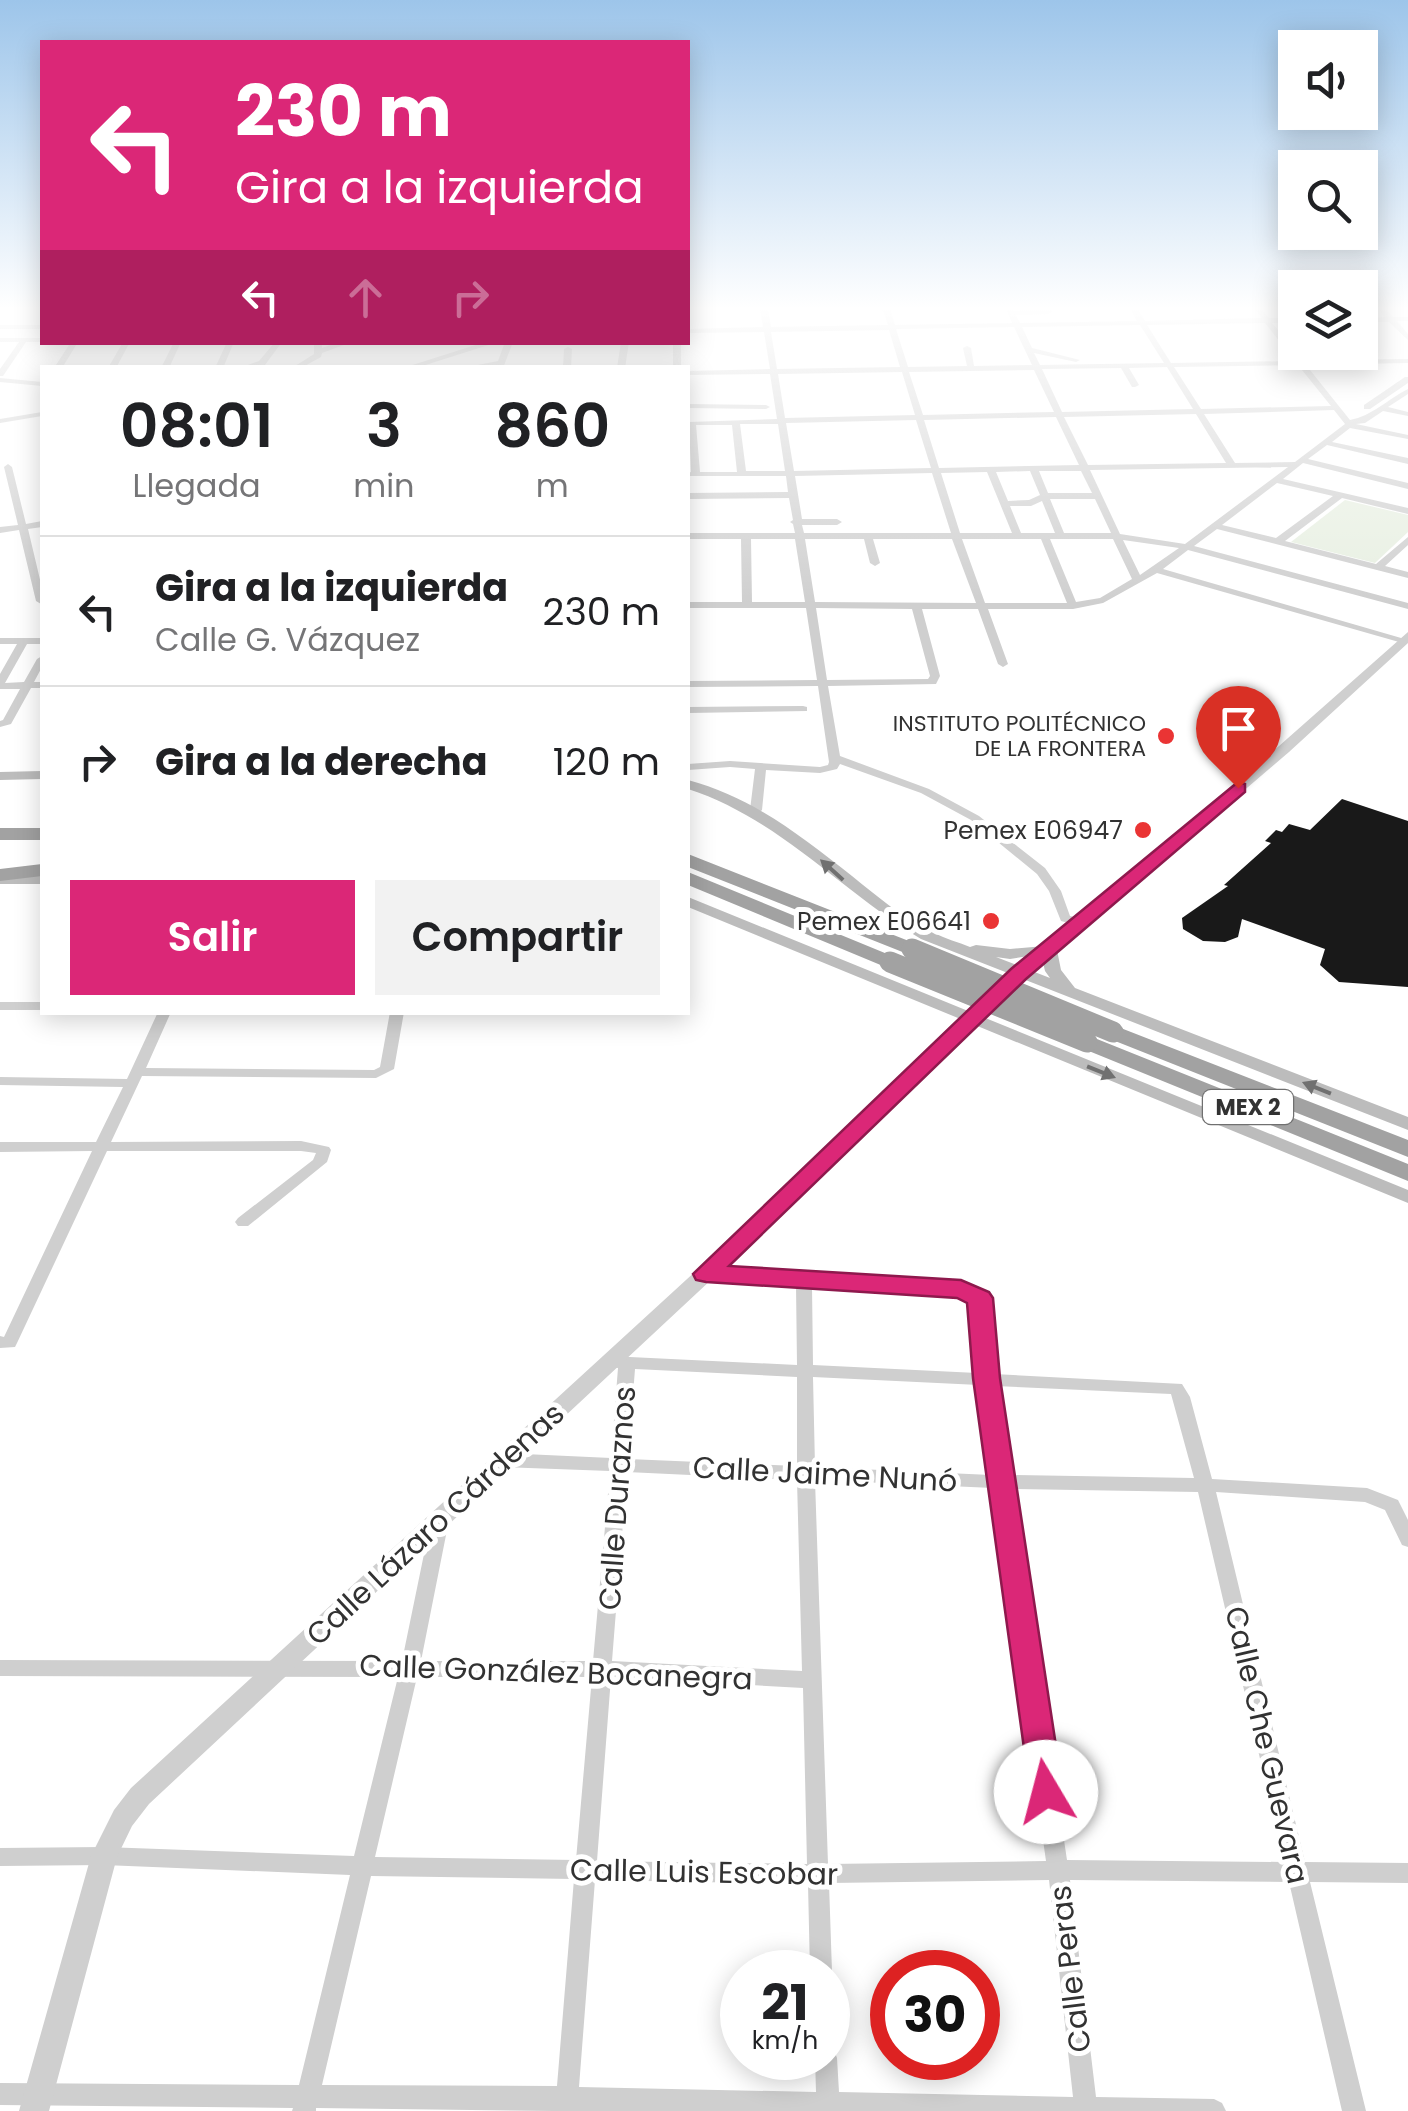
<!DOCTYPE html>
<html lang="es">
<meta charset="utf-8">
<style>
:root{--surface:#fff;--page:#f2f2f2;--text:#202124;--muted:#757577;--line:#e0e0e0;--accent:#db2777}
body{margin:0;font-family:Poppins,sans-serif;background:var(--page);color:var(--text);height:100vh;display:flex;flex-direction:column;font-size:38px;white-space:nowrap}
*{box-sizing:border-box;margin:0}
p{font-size:32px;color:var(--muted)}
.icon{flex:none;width:55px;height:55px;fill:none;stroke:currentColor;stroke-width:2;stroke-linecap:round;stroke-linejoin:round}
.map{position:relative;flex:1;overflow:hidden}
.panel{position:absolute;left:40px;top:365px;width:650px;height:650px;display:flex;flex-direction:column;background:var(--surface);border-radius:0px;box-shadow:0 5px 25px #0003}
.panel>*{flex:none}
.top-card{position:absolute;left:40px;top:40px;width:650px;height:305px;border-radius:0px;box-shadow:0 5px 25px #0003;background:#db2777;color:#fff;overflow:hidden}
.fabs{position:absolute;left:1278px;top:30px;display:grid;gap:20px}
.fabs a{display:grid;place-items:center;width:100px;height:100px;border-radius:0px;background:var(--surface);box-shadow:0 5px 25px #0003;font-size:50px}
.speed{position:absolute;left:720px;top:1950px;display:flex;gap:20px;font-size:50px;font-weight:700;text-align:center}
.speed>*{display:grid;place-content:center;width:130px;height:130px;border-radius:50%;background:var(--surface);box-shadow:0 5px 25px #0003;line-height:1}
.speed small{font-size:25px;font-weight:400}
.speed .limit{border:15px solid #d22;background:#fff;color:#111}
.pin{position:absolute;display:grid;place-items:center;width:85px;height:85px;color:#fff;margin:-102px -42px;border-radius:50% 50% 50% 0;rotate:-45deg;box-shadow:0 0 10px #0007}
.pin .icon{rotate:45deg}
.me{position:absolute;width:110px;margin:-55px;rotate:352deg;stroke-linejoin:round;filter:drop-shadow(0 0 8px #0008)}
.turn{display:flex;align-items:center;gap:35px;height:210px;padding:0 30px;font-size:45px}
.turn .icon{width:130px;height:130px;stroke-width:2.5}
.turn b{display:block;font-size:70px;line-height:85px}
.lanes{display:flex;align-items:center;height:95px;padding:0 30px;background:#0003;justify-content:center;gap:50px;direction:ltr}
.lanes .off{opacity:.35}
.eta{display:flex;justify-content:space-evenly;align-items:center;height:170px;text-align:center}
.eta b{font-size:60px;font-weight:600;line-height:70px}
.button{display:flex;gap:20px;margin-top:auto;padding:20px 30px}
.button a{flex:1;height:115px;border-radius:0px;background:var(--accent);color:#fff;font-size:40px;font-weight:600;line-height:115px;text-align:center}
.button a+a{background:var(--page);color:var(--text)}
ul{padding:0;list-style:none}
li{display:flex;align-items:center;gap:30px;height:150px;padding:0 30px;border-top:2px solid var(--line)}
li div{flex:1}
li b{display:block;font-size:38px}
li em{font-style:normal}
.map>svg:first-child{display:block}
.green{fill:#e7efe1}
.building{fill:#191919}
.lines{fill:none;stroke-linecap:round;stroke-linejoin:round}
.minor{fill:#cfcfcf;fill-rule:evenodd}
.tertiary{fill:#cfcfcf;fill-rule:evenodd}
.secondary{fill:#bcbcbc;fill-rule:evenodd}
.trunk{fill:#a2a2a2;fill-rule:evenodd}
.trunk-bridge{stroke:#a2a2a2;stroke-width:21}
.oneway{fill:#707070}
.route{fill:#db2777;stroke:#8e194d;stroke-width:2.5}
.poi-dot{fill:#ea3434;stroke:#fff;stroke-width:4}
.labels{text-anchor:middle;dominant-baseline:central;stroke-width:10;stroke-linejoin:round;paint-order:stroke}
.far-poi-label{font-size:22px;fill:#323232;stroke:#fff;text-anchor:end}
.shield{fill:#fff;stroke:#707070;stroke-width:2.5}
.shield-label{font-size:22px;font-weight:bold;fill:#323232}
.poi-label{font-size:25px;fill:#323232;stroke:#fff;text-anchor:end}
.near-street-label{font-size:30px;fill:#323232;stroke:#fff}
</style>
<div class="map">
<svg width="1408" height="2111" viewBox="0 0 1408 2111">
<rect width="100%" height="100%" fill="#fff"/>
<!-- green -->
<path class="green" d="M1345,500l63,15v17l-33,31 -84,-21z"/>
<!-- building -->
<path class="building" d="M1342,799l66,22v166l-69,-5 -19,-17 5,-16 -83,-30 -4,18 -13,5 -22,-1 -20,-12 -1,-11 46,-32 -4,-1 47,-42 -6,-2 11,-11 6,2 7,-8 21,6z"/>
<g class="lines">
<!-- minor -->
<path class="minor" d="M760,308h8l3,19 117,-2 -6,-17h8l5,17 117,-2 -6,-15h7l1,3 38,-3v4l-4,2 -32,1 4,8 117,-2 -7,-13h7l8,13 117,-3 -8,-10h7l8,10h26v4l-23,1 31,37 105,-1v4l-102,2 44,55c22,-4 38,-21 58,-31v5l-20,13 20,5v4l-25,-5 -18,12 -9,1 52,11v4l-58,-11 -18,14 76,16v6l-81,-19 -19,14 100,24v6l-105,-26 -20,16 125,29v6l-66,-16 -57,43 91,23 32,-27v8l-23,21 23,6v6l-191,-49 -23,17 214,57v6l-220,-59 -25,19 245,71 -9,2 -242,-69 -54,30 -30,6h-85l20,55 -5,3 -5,-3 -20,-55h-56l18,67 -4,8 -108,2 12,70 89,33 50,27 66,52 16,23 9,25 14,3 2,3 -2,3 -4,1 -19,-5 -12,-30 -12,-17 -66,-54 -50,-27 -81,-29 -3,5 -17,4 -54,-3 -4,40 -2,2h-8l-2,-2 5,-41 -25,-2 -42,3v-6l42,-3 90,6 8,-2 1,-3 -11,-76 -130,1v-6l129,-1 -11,-72h-118v-6h54l-1,-63h-53v-6h107l-2,-9 -3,-2 3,-2 -4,-22 -101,1v-6l100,-1 -2,-16h-98v-3l3,-1 -2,-50 88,-3 -7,-45 -82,1v-4l82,-2 -6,-37 -76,1v-4l75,-2zM1265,323l30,38 -124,2 -24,-38zM1140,325l24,38 -124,2 -6,-12 42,9 4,-2 -48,-12 -10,-21zM1014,327l18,38 -58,1 -3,-18 -4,-2 -4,2 4,18 -59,1 -12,-38zM889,330l11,37 -123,2 -6,-37zM1298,365l33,41 -130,3 -27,-42zM1167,367l26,42 -131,3 -20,-43 79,-1 11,19h3l4,-2 -10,-17zM1034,370l20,42 -131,3 -14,-43zM902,372l13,43 -130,3 -7,-44zM1334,410l11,14 -50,38 -60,1 -31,-49zM1196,414l30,49 -138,2 -24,-48zM1056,417l23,48 -140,3 -15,-48zM916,420l15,48 -137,3 -8,-48zM740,424h38l7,47h-39zM696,425h36l5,47h-37zM1288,467l-103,77 -65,-10 -30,-64zM1030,471l10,24 -11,5 -21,1 -12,-29zM1039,471h42l11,22h-44zM987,472l25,61h-52l-19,-60zM932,473l19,60h-147l-2,-8h35l5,-3 -5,-3h-35l-7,-43zM1277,483l56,13 -57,42 -54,-13zM1050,499h45l16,34h-47zM1042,501l13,32h-34l-11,-27h21zM751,539h44l10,63h-53zM805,539h59l6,24 5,3 5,-3 -7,-24h79l24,64 -161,-1zM962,539h79l26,64h-82zM1050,539h63l19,40 -32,19 -24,4zM1123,540l56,8 -39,27zM816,608l96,1 18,67 -2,3 -101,1z
M1377,308h7l9,9h15v4h-11l11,13v6l-19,-18h-29v-4l25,-1z
M0,325h42v4h-42z
M0,338h42v4h-16l-23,34h-3v-7l19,-27h-19z
M71,342h7l-16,26h-8z
M123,342h7l-14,26h-8z
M174,342h7l-12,26h-8z
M227,342h7l-11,26h-8z
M275,342h7l-17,23 -25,3 19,-7z
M314,342h8v6l17,-6h13l-30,11 -1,4 -20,11h-9l22,-14z
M485,342h13l-82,26h-13z
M505,342h8l-10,26h-40l35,-7z
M621,342h8l-4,26h-8z
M673,342h8v26h-8z
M568,347l4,2 -1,19h-8l1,-19z
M1405,377h3v6l-38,26h-6v-4z
M0,378l42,4v4l-42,-4z
M688,404l78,1 4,2 -4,2 -78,-1z
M42,412v4l-42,7v-4z
M8,464l4,3 14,57 16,-3v6l-14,2 14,59 -1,16 -5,-3 -17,-71 -19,3v-6l18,-2 -14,-58z
M0,638h42v6h-15l-22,39 19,-1 13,-23 5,-3v11l-8,15h8v6h-11l-20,36 -11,3v-6l3,-1 17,-31h-20v-15l17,-30h-17z
M803,706l4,1v4l-119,2v-6z
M0,1002h42v8h-42z
M158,1012h13l-25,56 228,2 6,-3 10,-55h14l-10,57 -18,9 -234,-2 -31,66 190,-1 28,6 2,3 -4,12 -79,64h-10l-3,-4 3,-4 75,-58 3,-7 -15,-2h-194l-90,192 -2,4 -15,1v-12l4,1 88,-186 -92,1v-10h96l27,-55 -123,-2v-8l127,2z
M705,1269l262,17 18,8 2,4 7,76 188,10 8,13 22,82 155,9 31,12 10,20v27l-6,-2 -17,-35 -20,-8 -149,-10 89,370 103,1v20l-98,-1 56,229h-24l-53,-229 -219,-2 26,217 118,2 8,4 4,8h-672l-238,-3v3h-24l1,-3 -293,-3v-22l299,2 51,-210 -246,-10 -104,1v-18l104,-1 250,9 44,-179 -398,-1v-16l402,1 29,-141 3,-5 6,-2 6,2 3,5 -28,141h172l17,-190 -107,-4 -6,-2 -3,-5 3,-5 6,-2 108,5 7,-90 -15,-2 -2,-4 2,-4 6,-2 188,9 -1,-80 -97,-7 -2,-4 2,-4zM812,1286l147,9 12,6 6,72 -164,-8zM635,1369l162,8v89l-169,-7zM813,1377l166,8 12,90 -176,-8zM995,1386l176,8 23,84 -185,-3zM627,1472l170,8 5,191 -190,-10zM815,1480l178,8 53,373 -218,3zM1011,1489l187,3 86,370 -217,-2zM417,1677h175l-16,183 -201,-3zM611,1677l192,11 4,176 -210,-3zM371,1876l203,3 -17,207 -235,-1zM595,1880l213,4 2,88h18v8l4,-8 -3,-89 220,-3 24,217 -234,-5 -2,-34 -3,-8 -6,-3v11h-13l1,34 -237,-5z"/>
<!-- tertiary -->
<path class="tertiary" d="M1408,632v11l-119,109 -264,226 -313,301 -563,525 -17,22 -15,31 -68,254h-30l72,-255 23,-46 17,-22 567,-519 315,-299 266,-224z"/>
<!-- secondary -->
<path class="secondary" d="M42,771v8l-42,1v-8z
M688,780c64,17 113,56 164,96 26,21 52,43 82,57 12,6 24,9 36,14l6,-2 34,4 46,-4 5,25 14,18 333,129v13l-487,-191c-80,-48 -143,-121 -233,-150zM1041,954l4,17 5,7 -54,-21 14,2z
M0,874h42v10h-42z
M688,897l720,293v13l-720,-296z"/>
<!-- trunk -->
<path class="trunk" d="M0,828h42v12h-42z
M688,854l231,91 3,4 -3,4h-14l-217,-86z
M42,864v12l-42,5v-12z
M688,872l209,86 4,4 -11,6 -7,-2 -195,-81z
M1113,1025l295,115v17l-303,-120 -3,-5z
M1087,1035l321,129v17l-329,-134 -3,-5 3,-5z"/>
<!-- trunk-bridge -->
<path class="trunk-bridge" d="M912,949l201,83
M890,962l197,80"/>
</g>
<!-- one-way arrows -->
<defs><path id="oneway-solid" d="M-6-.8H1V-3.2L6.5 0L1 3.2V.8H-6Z" transform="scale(2.5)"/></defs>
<g class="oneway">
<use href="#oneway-solid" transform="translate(832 870) rotate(-138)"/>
<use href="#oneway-solid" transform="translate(1101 1072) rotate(22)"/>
<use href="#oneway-solid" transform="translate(1317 1088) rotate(-158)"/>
</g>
<!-- sky -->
<linearGradient id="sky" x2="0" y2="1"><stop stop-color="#9dc5ea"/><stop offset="0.51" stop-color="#fff"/><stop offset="1" stop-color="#fff" stop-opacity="0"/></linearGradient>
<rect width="1408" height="604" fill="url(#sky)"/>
<!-- route -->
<path class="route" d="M1238,782l7,2v8l-219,187 -297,287 232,14 28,12 4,6 7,80 63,414 -5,11 -12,4 -11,-4 -5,-11 -57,-414 -6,-75 -10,-5 -251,-16 -10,-2 -3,-6 318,-305z"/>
<!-- markers -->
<g class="poi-dot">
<circle cx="1166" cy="736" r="10"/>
<circle cx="1143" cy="830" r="10"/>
<circle cx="991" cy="921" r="10"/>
</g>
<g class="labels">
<!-- far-poi labels -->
<g class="far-poi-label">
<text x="1146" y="723">INSTITUTO POLITÉCNICO<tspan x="1146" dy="25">DE LA FRONTERA</tspan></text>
</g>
<!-- shield labels -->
<rect class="shield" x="1203" y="1090" width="90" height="34" rx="8"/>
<g class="shield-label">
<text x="1248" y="1107">MEX 2</text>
</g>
<!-- poi labels -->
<g class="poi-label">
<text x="1123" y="830">Pemex E06947</text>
<text x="971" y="921">Pemex E06641</text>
</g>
<!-- near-street labels -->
<g class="near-street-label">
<text transform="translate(825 1474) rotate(3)">Calle Jaime Nunó</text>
<text transform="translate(617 1498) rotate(-86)">Calle Duraznos</text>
<text transform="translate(435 1524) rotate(-43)">Calle Lázaro Cárdenas</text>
<text transform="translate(556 1672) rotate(2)">Calle González Bocanegra</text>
<text transform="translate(1267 1745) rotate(77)">Calle Che Guevara</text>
<text transform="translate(704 1872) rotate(1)">Calle Luis Escobar</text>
<text transform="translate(1070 1969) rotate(-97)">Calle Peras</text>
</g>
</g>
</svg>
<div class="fabs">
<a><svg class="icon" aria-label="sound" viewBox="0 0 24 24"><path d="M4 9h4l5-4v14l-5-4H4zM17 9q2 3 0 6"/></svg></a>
<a><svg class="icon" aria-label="search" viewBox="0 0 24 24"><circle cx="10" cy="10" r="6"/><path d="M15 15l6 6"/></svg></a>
<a><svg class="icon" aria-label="layers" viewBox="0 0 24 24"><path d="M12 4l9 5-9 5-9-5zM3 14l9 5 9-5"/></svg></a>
</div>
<div class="speed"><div>21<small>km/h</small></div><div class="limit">30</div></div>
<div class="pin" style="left:1238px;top:788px;background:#d93025"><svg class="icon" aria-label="arrive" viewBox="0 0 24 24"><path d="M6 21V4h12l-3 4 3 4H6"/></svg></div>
<svg class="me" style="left:1046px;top:1792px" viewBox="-20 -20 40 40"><circle r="19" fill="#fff"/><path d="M0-13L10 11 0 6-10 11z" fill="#db2777"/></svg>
<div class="top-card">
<div class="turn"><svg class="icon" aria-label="left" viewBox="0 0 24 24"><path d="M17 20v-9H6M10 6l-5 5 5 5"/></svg><div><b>230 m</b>Gira a la izquierda</div></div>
<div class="lanes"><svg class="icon" aria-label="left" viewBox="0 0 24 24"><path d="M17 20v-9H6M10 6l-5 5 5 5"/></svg><svg class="icon off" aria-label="ahead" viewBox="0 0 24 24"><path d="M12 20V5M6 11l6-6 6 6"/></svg><svg class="icon off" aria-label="right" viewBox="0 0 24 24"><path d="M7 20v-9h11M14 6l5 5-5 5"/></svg></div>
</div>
<section class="panel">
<div class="eta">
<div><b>08:01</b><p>Llegada</p></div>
<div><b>3</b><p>min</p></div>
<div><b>860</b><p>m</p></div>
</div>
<ul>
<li><svg class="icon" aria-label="left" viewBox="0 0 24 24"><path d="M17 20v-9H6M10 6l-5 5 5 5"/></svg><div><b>Gira a la izquierda</b><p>Calle G. Vázquez</p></div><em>230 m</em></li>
<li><svg class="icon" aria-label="right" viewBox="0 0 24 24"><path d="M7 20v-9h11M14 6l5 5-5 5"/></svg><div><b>Gira a la derecha</b></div><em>120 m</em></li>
</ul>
<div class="button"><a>Salir</a><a>Compartir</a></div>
</section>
</div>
